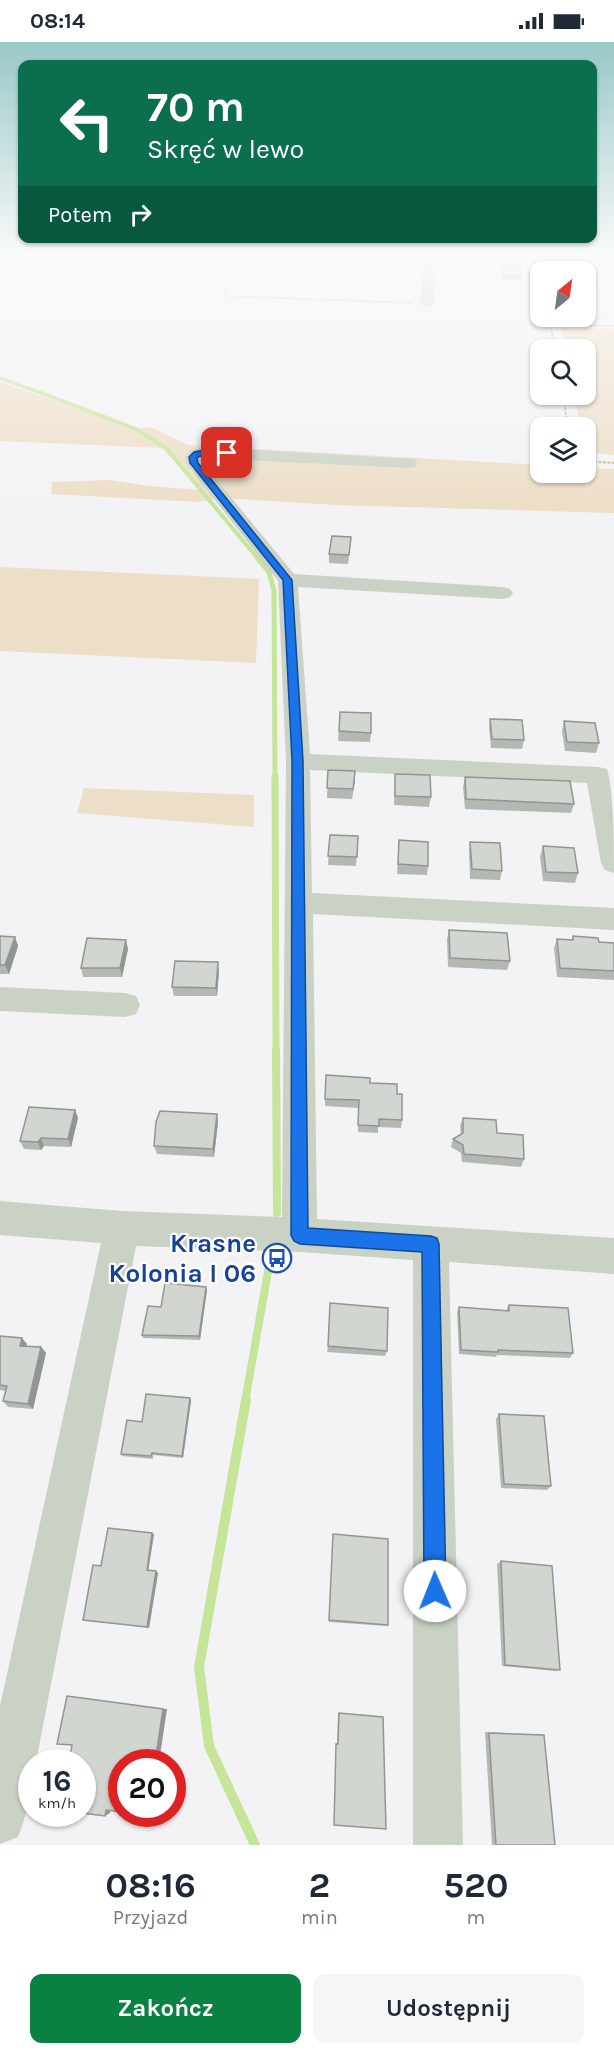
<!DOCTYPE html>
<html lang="pl">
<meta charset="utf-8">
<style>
:root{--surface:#fff;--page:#f6f6f7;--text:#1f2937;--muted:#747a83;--accent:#0b8043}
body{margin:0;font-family:Karla,sans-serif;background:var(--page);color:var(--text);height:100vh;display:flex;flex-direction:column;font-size:22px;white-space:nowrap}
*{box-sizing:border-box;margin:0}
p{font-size:20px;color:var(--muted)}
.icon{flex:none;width:33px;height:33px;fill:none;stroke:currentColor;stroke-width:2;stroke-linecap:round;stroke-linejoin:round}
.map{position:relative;height:1803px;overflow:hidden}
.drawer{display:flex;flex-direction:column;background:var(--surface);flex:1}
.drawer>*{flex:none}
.top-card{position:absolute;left:18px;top:18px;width:579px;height:183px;border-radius:12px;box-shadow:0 2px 4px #0004;background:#0b6e4f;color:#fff;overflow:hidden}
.needle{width:39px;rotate:29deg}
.fabs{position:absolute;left:530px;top:219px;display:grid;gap:12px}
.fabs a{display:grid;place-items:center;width:66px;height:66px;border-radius:12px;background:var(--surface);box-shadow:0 2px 4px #0004;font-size:30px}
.speed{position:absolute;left:18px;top:1707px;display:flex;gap:12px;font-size:30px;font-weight:700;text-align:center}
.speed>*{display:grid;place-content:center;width:78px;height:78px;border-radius:50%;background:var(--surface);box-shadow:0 2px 4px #0004;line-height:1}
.speed small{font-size:15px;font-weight:400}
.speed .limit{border:9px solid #d22;background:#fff;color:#111}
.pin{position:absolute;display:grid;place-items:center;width:51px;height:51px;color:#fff;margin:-26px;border-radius:12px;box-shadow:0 3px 9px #0006}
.me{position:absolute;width:66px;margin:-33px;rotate:359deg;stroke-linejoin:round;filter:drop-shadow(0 0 4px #0008)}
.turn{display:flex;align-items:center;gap:21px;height:126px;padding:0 30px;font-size:27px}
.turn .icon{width:78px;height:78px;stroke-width:2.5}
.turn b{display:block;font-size:42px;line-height:51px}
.then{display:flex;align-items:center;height:57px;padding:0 30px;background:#0003;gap:12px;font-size:22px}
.eta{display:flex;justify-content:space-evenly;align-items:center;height:102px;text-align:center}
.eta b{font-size:36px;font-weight:700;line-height:42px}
.primary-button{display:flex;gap:12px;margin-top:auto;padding:12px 30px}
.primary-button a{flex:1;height:69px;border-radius:12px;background:var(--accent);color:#fff;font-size:24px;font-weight:700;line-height:69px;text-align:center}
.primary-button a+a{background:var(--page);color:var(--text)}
.status{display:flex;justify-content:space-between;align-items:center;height:42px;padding:0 30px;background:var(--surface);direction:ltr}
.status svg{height:16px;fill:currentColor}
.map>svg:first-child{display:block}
.green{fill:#eddec7}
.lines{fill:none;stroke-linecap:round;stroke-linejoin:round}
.stream-far5{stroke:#c5e599;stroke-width:3}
.stream-far4{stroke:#c5e599;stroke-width:4}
.stream-far3{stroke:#c5e599;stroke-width:5}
.stream-far2{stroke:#c5e599;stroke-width:7}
.stream-far1{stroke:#c5e599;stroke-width:8}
.stream{stroke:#c5e599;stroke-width:10}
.path-far1{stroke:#c8b482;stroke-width:1.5;stroke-dasharray:2 1.5;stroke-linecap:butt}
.path{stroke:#c8b482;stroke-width:2;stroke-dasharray:3 1.5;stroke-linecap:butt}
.minor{fill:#cad2c5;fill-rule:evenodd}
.wall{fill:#b4b8b3}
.shaded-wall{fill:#929692}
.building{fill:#d1d6d0;stroke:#929692;stroke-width:1.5}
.route{fill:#1a73e8;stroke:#114b97;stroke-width:1.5}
.labels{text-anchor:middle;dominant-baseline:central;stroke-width:4.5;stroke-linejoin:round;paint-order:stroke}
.near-transit-label{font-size:26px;font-weight:bold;fill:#164399;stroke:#fff;text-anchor:end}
</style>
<div class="status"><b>08:14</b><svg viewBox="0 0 49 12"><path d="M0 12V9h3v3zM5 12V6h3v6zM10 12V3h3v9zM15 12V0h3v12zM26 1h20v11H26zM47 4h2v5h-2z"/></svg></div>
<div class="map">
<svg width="614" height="1803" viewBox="0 0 614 1803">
<rect width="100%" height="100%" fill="#f3f3f5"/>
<!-- green -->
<path class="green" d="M176,213h52l-10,18c-16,3 -32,4 -46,-5z
M561,285l53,2v126l-28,-3 -1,-24 -4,-1 -7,-32 11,-1v-44l-20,-1z
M0,340l136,47 15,-2 37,18 352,20v7h45v-4l29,1v44l-277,-8 -116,-7 -23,4 -147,-8 1,-12 58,-2 39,6 52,4 -39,-42 -162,-7z
M0,525l259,12 -3,84 -256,-12z
M84,746l170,7v32l-177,-14z"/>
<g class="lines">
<!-- stream-far5 -->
<path class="stream-far5" d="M0,336l32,12"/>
<!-- stream-far4 -->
<path class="stream-far4" d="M28,346l108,41 30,19 93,112"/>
<!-- stream-far3 -->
<path class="stream-far3" d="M258,517l11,13 5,19 1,186"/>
<!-- stream-far2 -->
<path class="stream-far2" d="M275,734l1,276"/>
<!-- stream-far1 -->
<path class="stream-far1" d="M276,1009l1,162
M245,1360l25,-142"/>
<!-- stream -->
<path class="stream" d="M246,1358l-47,267 10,79 46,99"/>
<!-- path-far1 -->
<path class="path-far1" d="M239,213l-16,38 4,3 184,7
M13,251l44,-38
M555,308l-4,-23 4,-2 59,1"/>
<!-- path -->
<path class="path" d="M563,352l5,34
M585,419l29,2"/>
<!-- minor -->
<path class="minor" d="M424,213h12l-2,49 -7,4 -7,-4z
M528,213h12v1l-6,4z
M204,405l211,12 2,4 -2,4 -6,1 -207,-10v4l92,112 209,13 7,2 3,4 -3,4 -7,2 -205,-12 12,167 288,13 9,2c7,23 7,76 7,104l-9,-3 -4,-7 -14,-80 -277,-13 2,123 302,15v22l-301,-16 4,305 297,19v36l-165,-12 14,583h-50v-585l-113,-8 -164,-6 -100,516h-4c0,27 -4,50 -14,75l-18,7v-138l101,-463 -101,-8v-34l122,10 160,6 4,-456 -8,-180 -92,-118 -1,-6 6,-7z
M0,945l125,6 11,3 4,9 -4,9 -11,3 -125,-6z"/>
</g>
<!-- wall -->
<path class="wall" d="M500,213h19l2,21v5l-18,-1z
M351,495l-3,27 -19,-1v-9z
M340,670l31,21 -1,9 -32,-1z
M490,677l34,21 -2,9 -31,-1 -2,-20z
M564,679l35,22 -3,10 -31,-2 -3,-20z
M328,728l27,1 -3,28 -25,-1z
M395,732l36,23 -2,10 -35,-2z
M465,735l109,27 -3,9 -106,-4 -2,-22z
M330,793l28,1 -2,30 -28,-1z
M399,798l29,26 -1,9 -30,-1z
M470,800l32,29 -2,9 -30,-1 -1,-28z
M543,804l35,27 -3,10 -32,-2 -3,-25z
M449,888l61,31 -3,9 -59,-3 -1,-28z
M0,894l15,1 3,9 -9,28h-9z
M573,894l26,6 15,1v37l-57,-3 -3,-29 3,-9 14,1z
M128,907l-6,28h-39l-2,-9z
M219,929l-2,25h-43l-2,-9z
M326,1033l44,8 27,11 5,26 -1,8 -23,-1v6l-20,-1v-24l-33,-2z
M75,1068l3,8 -7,29 -27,-1 -3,4 -17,-1 -4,-8z
M217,1072l1,8 -4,35 -57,-3 -3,-8z
M463,1076l34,15 27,26 -3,8 -59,-5 -1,-9 -10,-6 2,-8 8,-5 -1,-8z
M207,1248l-7,50 -57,-2 -1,-3 19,-28z
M509,1263l64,48 -3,5 -73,-3 -1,2 -37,-3 -2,-42 2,-5 47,3z
M0,1294l27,8 -1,2 15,1 5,6 -13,56 -25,-2 -5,-6 3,-10 -6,-1z
M328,1304l59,5 -2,5 -58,-4z
M190,1356l1,3 -8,57 -30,-3v4l-31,-3 -1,-2 21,-32z
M499,1372l52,72 -4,4 -46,-2 -5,-69z
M154,1492l-6,37 10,2 -9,55 -66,-8 18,-54z
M333,1492l55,91 -2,1 -57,-4z
M501,1519l59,109 -5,1 -53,-5 -5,-102z
M338,1671l45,4 -49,108 2,-82 1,1z
M485,1690l59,3 11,110h-63z"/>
<!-- shaded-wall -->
<path class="shaded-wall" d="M355,729v10l-3,18 1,-10z
M15,895l3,9 -9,28 -4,-9z
M126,898l2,9 -6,28 -2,-9z
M218,920l1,9 -2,25 -1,-8z
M75,1068l3,8 -7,29 -3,-8z
M217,1072l1,8 -4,35 -1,-8z
M41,1096l3,8 -3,4 -3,-8z
M206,1245l1,3 -7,50 -1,-4z
M22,1296l5,6 -2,8 -5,-6z
M41,1305l5,6 -13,56 -5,-5z
M190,1356l1,3 -8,57 -1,-2z
M152,1491l2,1 -6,38 -1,-2z
M156,1529l2,2 -9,55 -2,-1z
M163,1667h4l-8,53h-4z
M111,1766l-1,5 -5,3 1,-6z"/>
<!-- building -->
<path class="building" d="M501,213h18l2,21 -18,-1z
M332,494l19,1 -2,18 -20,-1z
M340,670l31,1v20l-32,-2z
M490,677l32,1 2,20 -32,-1z
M564,679l31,2 4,20 -32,-1z
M328,728l27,1 -2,18 -26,-1z
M395,732l35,1 1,22 -36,-1z
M465,735l105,4 4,23 -108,-5z
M330,793l28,1 -1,21 -29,-1z
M399,798l29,2v24l-30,-2z
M470,800l30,1 2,28 -30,-2z
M543,804l31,2 4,25 -32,-1z
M449,888l58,3 3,28 -60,-3z
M0,894l15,1 -10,28h-5z
M573,894l25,2 1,4 15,1v28l-54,-3 -3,-29 16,1z
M87,896l39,2 -6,28h-39z
M175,919l43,1 -2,26 -44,-1z
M326,1033l44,3v5l27,1v10h5v26l-23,-1v7l-21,-1 1,-25 -34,-1z
M29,1065l46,3 -7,29 -27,-1 -3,4 -18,-1z
M160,1069l57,3 -4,35 -59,-3 2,-24z
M463,1076l33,2 1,13 26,2 1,24 -60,-5 -1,-9 -10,-6 10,-6z
M165,1241l41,4 -7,49 -57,-1 6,-29 13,1z
M330,1261l58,5 -1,43 -59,-5z
M509,1263l59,3 5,45 -75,-3v2l-37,-2 -2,-43 50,4z
M0,1294l22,2 -2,8 21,1 -13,57 -25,-3 4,-15 -7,-1z
M146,1352l44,4 -8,58 -30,-3 -1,3 -30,-2 6,-34 15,2z
M499,1372l45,2 7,70 -47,-2z
M108,1486l44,5 -5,37 9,1 -9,56 -64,-7 10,-55 8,1z
M333,1492l55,5v86l-59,-5z
M501,1519l51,5 8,104 -55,-5z
M67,1654l96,13 -8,53h-33v50l-16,-2 -1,6 -23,-3v-51h-13l3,-17 -15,-1z
M339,1671l44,4 3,112 -52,-4 2,-81h2z
M489,1691l55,2 11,110h-59z"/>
<!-- sky -->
<linearGradient id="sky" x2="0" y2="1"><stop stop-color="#9ac8c8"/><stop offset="0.46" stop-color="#fafafa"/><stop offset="1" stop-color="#fafafa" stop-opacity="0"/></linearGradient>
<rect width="614" height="465" fill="url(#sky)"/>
<!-- route -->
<path class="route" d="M204,408l23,1 4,2c-10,6 -24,-2 -34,5l1,5 94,117 11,181 5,467 123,8 6,2 2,6 7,347 -4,7 -7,3 -7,-3 -4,-7 -2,-339 -122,-8 -6,-3 -3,-6 1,-474 -9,-181 -93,-117 -1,-6 5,-5z"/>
<!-- icons -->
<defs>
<g id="bus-ring" transform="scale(1.5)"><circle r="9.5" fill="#fff" stroke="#1a4fb4" stroke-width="1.5"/><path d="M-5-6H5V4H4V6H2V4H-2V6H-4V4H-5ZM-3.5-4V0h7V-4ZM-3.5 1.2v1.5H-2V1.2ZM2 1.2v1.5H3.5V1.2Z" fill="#1a4fb4"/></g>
</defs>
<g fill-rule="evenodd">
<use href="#bus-ring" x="277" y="1216"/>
</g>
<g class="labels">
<!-- near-transit labels -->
<g class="near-transit-label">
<text x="256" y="1201">Krasne<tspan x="256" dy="30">Kolonia I 06</tspan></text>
</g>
</g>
</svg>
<div class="fabs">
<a><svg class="needle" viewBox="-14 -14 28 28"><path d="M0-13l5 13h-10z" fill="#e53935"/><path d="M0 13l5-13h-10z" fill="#747a83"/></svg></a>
<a><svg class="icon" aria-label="search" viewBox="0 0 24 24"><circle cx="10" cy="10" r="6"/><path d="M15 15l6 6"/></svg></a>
<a><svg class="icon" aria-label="layers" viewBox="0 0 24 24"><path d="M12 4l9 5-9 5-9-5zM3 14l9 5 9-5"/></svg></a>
</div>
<div class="speed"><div>16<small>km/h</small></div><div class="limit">20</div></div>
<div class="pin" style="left:227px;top:411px;background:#d93025"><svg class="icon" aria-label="arrive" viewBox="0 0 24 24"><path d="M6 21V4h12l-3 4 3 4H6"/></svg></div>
<svg class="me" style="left:435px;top:1549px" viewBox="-20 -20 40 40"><circle r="19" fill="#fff"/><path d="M0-13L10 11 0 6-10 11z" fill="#1a73e8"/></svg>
<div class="top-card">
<div class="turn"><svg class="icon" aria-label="left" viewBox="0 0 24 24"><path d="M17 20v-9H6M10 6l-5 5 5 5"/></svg><div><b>70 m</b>Skręć w lewo</div></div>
<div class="then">Potem<svg class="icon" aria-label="right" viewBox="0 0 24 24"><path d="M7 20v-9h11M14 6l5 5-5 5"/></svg></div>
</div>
</div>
<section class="drawer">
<div class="eta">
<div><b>08:16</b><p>Przyjazd</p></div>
<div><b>2</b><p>min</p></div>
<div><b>520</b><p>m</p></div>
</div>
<div class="primary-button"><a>Zakończ</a><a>Udostępnij</a></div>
</section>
